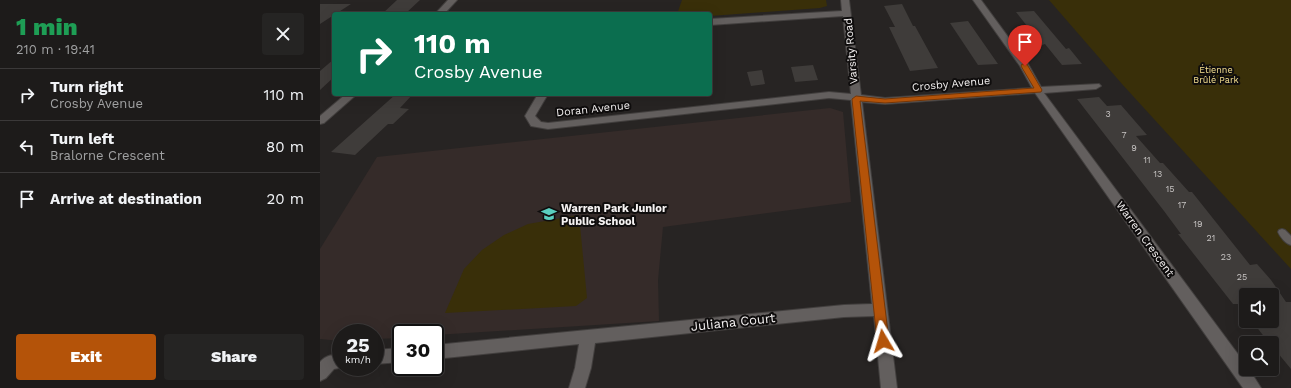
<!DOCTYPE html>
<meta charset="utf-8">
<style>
:root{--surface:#1d1b1a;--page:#252423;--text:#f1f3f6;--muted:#a0a1a2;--line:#3b3939;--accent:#b45309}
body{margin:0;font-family:"Work Sans",sans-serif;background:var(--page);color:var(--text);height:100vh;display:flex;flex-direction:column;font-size:15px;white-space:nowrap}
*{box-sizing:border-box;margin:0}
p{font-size:13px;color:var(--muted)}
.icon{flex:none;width:22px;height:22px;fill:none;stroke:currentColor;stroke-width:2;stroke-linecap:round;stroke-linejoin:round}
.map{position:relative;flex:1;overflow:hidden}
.drawer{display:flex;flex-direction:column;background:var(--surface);width:320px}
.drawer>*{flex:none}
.guide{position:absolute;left:12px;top:12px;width:380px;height:84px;border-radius:4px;box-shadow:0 4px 16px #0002,0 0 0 1px var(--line);background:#0b6e4f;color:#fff;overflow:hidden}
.controls{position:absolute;left:919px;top:288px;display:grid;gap:8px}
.controls a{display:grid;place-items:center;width:40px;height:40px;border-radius:4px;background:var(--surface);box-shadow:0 4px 16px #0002,0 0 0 1px var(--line);font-size:20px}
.speed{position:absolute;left:12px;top:324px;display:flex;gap:8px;font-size:20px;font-weight:700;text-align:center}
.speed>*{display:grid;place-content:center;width:52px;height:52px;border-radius:50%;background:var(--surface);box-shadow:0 4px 16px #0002,0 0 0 1px var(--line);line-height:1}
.speed small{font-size:10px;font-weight:400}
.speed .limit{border:2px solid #111;border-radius:6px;background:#fff;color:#111}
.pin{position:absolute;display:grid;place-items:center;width:34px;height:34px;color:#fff;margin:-41px -17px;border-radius:50% 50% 50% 0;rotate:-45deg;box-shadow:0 0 4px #0007}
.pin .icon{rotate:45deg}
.me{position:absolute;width:44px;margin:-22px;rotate:353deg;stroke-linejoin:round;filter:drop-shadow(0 0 3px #0008)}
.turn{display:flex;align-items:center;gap:14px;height:84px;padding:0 16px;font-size:18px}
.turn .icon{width:52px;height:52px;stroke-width:2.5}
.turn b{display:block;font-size:28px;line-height:34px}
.round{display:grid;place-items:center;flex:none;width:42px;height:42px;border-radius:4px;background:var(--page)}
.headline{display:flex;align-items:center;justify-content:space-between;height:68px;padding:0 16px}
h1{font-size:24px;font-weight:800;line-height:30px;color:#1e9e55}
.action{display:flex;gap:8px;margin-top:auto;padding:8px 16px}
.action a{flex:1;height:46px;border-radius:4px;background:var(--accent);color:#fff;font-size:16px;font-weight:800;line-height:46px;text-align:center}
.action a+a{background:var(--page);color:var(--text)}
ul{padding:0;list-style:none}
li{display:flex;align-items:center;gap:12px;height:52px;padding:0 16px;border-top:1px solid var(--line)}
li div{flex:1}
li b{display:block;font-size:15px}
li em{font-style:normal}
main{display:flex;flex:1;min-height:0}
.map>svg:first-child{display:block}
.built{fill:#352b29}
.green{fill:#392f09}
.building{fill:#3f3c3a}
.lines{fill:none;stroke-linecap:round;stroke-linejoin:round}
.lane-casing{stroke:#423f3e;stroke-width:2}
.street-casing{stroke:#423f3e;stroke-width:2}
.lane{fill:#635f5e;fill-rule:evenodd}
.street{fill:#635f5e;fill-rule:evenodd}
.route{fill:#b45309;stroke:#753606}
.labels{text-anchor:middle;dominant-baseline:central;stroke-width:4;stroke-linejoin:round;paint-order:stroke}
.far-park-label{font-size:9px;fill:#f7e191;stroke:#0f0d0d}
.number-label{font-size:9px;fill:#c7c4c3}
.street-label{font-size:11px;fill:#f4f1f1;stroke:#0f0d0d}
.poi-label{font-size:11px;font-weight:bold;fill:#f4f1f1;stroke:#0f0d0d;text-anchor:start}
.near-street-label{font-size:13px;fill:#f4f1f1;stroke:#0f0d0d}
</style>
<main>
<section class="drawer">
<div class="headline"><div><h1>1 min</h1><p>210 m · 19:41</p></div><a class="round"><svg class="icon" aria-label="close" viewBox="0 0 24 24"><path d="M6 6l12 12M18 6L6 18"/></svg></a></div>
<ul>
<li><svg class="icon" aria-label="right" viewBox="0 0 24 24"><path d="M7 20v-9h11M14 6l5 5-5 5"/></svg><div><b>Turn right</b><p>Crosby Avenue</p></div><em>110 m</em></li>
<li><svg class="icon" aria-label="left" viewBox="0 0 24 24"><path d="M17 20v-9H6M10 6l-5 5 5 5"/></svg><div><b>Turn left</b><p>Bralorne Crescent</p></div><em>80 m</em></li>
<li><svg class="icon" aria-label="arrive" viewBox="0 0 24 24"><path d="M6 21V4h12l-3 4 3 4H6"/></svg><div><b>Arrive at destination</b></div><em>20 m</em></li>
</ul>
<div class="action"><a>Exit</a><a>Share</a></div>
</section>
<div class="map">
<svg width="971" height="388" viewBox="0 0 971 388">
<rect width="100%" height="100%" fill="#272423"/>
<!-- built -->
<path class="built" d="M510,108l13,4 8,90 -188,25 -5,53 1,41 -224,14v-2h-34v5l-26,1v-6h-34v8l-21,-2v-90l57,-92z"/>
<!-- green -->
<path class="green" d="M362,0h144l1,6 -7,2 -110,8v-2h-33z
M729,0h242v269l-169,-185z
M259,215l8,83 -11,8 -131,7 19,-44 18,-19 22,-15 24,-11z"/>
<!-- building -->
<path class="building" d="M77,0h23l-15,14h-23z
M0,4h31l-31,20z
M582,4l11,22h2l23,42 -28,3 -21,-44h6l-11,-21z
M714,11l32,38 3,-1 13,16 -20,1 -17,-21 -3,1 -26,-33z
M648,21l30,43 -20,1 -28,-42z
M14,59v18l-14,13v-19z
M493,65l5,15 -23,2 -4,-15z
M442,70l3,14 -14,2 -4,-14z
M76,94h17l-13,14 9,1 -16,15h-5l-33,31 -24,-3z
M779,97l8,9 14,-1 26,30 -11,1 24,27h3l26,29h3l58,73 7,-1 14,16 15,22h5v67l-19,-23v-3h-3l-17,-22h20v-26h-26v18l-8,-9h-5l-55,-70h3l-17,-23 -87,-112z"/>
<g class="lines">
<!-- lane casing -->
<g class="lane-casing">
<path id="lane" d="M962,229l3,1 6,6v9c-5,-1 -11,-8 -13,-13l1,-2z"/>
</g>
<!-- street casing -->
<g class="street-casing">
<path id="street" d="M128,0h9l-13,14h-9z
M521,0h8l12,95 24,3 147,-10 -12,-22 -47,-66h8l47,64 13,23 58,-3 2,2 -5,3 -52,4 202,272v4h3l12,19h-18l-208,-295 -150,11 -23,-2 35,286h-16l-7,-72 -30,1 -249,26 -4,25 -6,20h-16l6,-20 4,-24 -144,15v-14l409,-40 28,-1 -21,-204 -22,-2 -281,31 -17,-3 -6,-10 13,-22h10l-13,22 6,6 7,1 281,-31 22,2 -8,-78 -133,9v-6l132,-8z
M26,94h11l-33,29 -4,1v-8z
M81,348v14l-26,2v-14z
M21,354v13h3l-10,2 -8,9 -6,3v-19c6,-7 12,-7 21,-8z"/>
</g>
<!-- lane -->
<use href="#lane" class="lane"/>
<!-- street -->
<use href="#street" class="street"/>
</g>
<!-- route -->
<path class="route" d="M702,64h5l1,2 14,24 -1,2 -156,11 -25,-2 29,240 -2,4 -4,1 -4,-1 -2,-4 -25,-242 4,-3 29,3 149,-11 -13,-22z"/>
<!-- icons -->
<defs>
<g id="school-bare" transform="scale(1.2)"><path d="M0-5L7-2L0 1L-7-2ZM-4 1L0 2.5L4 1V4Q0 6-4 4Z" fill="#5acebe" stroke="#0f0d0d" stroke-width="2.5" paint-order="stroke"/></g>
</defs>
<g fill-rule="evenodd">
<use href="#school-bare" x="229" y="214"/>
</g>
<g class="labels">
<!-- far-park labels -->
<g class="far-park-label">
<text x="896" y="70">Étienne<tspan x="896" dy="10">Brûlé Park</tspan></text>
</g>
<!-- number labels -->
<g class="number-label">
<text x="788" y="114">3</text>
<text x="804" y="135">7</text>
<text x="814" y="148">9</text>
<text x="827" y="160">11</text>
<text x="838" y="174">13</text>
<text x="850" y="189">15</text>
<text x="862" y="205">17</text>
<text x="878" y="224">19</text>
<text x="891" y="238">21</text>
<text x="906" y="257">23</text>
<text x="922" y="277">25</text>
</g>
<!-- street labels -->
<g class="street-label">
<text transform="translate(531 51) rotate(-95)">Varsity Road</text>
<text transform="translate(631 84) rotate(-5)">Crosby Avenue</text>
<text transform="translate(273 109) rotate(-6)">Doran Avenue</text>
<text transform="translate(825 239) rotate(54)">Warren Crescent</text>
</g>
<!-- poi labels -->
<g class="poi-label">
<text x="241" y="208">Warren Park Junior<tspan x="241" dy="13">Public School</tspan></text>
</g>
<!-- near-street labels -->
<g class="near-street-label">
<text transform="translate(413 322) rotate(-6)">Juliana Court</text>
</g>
</g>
</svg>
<div class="controls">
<a><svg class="icon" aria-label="sound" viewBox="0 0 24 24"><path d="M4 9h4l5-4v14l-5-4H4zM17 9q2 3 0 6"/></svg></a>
<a><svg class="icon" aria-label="search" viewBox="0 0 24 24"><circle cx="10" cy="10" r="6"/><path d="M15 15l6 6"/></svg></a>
</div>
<div class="speed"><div>25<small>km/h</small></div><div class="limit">30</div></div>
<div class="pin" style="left:705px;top:66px;background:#d93025"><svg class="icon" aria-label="arrive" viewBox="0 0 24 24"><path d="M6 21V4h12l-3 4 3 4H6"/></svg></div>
<svg class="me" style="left:563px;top:341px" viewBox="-20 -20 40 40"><path d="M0-17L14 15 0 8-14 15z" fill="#b45309" stroke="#fff" stroke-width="4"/></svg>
<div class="guide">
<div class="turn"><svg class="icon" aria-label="right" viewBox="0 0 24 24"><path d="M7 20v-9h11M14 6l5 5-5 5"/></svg><div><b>110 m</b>Crosby Avenue</div></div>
</div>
</div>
</main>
